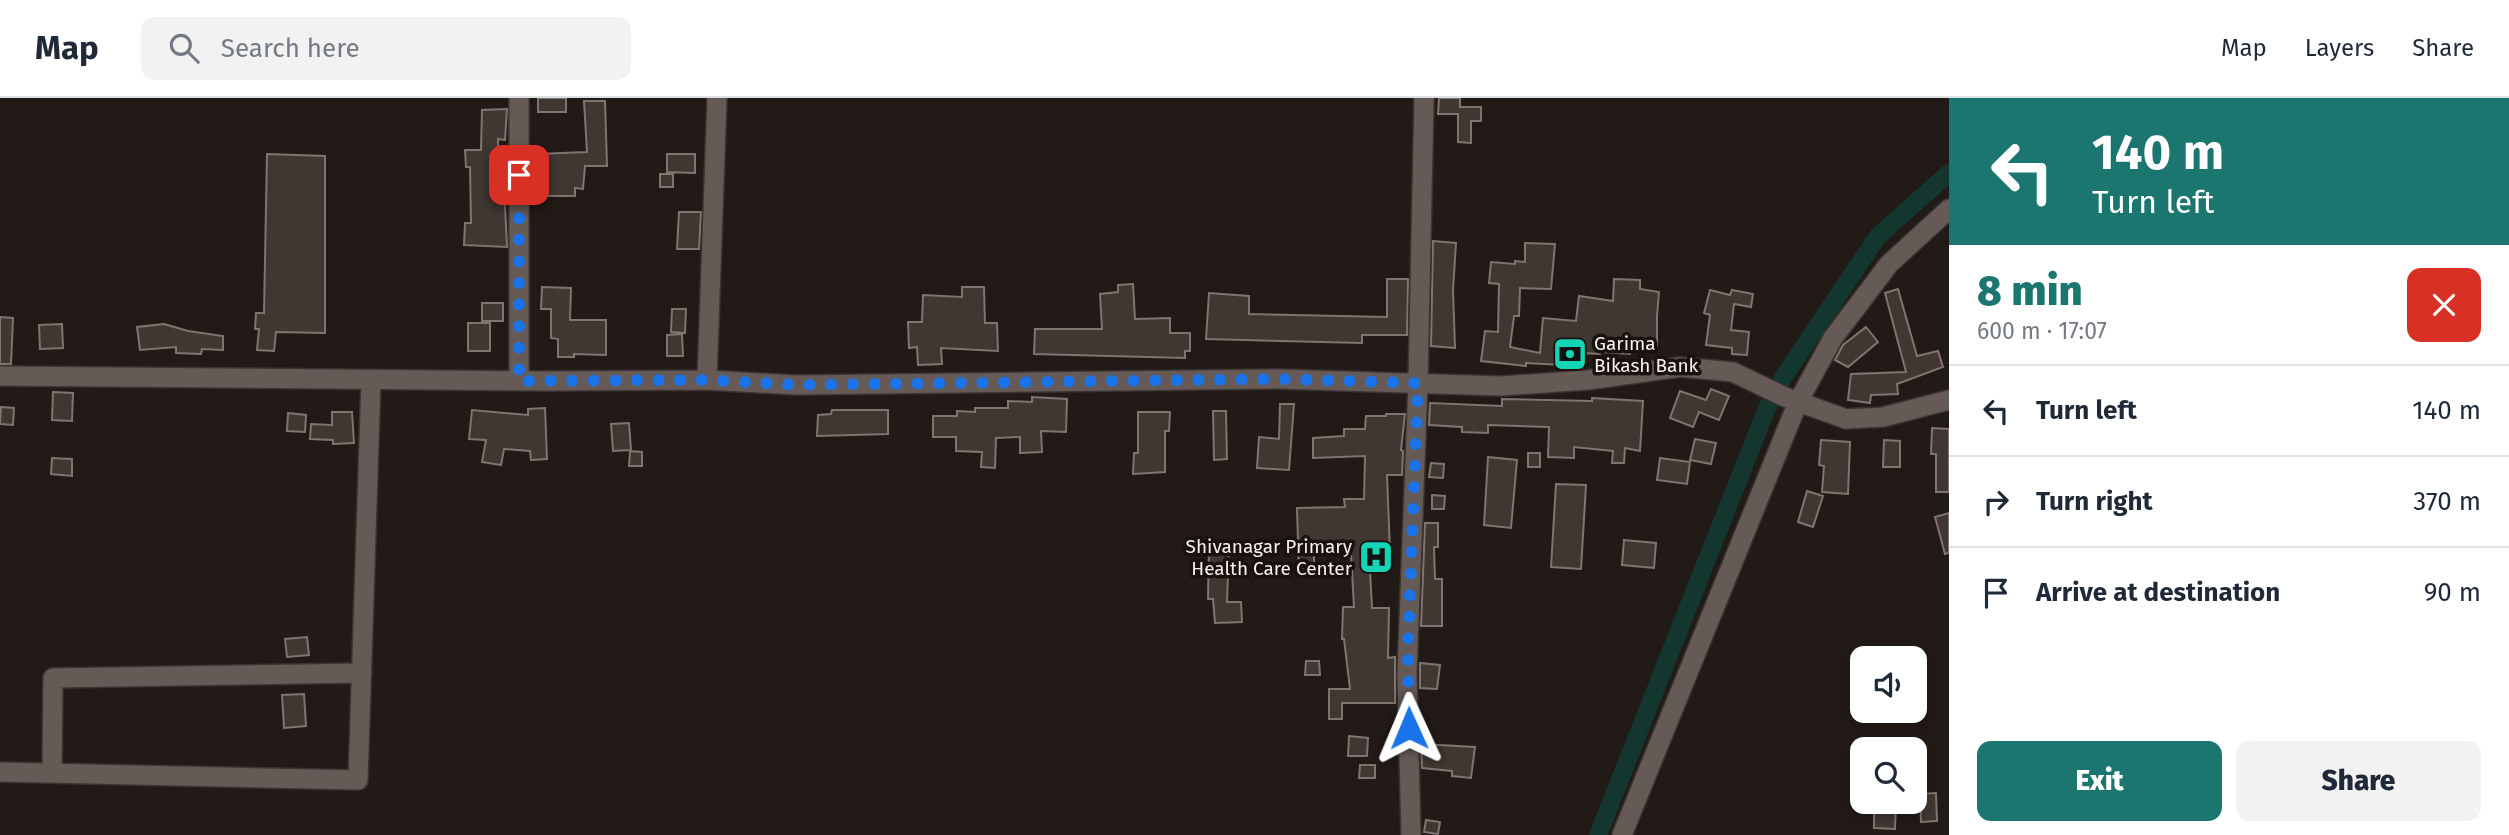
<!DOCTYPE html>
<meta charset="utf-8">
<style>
:root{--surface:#fff;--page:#f2f2f3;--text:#1f2937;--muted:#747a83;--line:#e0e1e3;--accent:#1a766f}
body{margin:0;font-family:"Fira Sans",sans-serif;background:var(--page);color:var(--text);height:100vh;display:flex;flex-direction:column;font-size:26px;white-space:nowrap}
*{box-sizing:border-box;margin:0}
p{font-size:23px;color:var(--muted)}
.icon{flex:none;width:38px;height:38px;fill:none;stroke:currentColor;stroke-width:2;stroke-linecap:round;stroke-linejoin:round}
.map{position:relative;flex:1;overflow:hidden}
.details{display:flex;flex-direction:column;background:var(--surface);width:560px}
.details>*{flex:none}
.hud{background:#1a766f;color:#fff;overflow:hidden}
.buttons{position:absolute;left:1850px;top:548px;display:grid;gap:14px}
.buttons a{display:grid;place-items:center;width:77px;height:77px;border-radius:14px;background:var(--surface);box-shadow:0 4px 10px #0003;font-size:35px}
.pin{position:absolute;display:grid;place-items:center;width:60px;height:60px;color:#fff;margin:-30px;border-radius:14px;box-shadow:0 4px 10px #0006}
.me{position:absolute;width:77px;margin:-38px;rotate:359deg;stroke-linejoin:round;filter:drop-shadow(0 0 5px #0008)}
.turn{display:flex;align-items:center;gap:24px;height:147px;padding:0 28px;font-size:32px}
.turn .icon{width:91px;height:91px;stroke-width:2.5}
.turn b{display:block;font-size:49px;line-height:60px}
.round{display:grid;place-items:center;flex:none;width:74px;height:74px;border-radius:14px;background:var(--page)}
.head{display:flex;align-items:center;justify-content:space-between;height:119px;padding:0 28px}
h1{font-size:42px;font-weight:800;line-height:52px;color:var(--accent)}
.primary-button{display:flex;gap:14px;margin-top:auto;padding:14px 28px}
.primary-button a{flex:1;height:80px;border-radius:14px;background:var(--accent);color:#fff;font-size:28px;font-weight:800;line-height:80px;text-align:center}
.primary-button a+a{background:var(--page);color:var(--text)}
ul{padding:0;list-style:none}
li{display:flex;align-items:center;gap:21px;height:91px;padding:0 28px;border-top:2px solid var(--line)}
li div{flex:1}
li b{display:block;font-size:26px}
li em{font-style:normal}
header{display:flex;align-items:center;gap:42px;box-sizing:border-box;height:98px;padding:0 35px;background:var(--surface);border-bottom:2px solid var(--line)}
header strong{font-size:33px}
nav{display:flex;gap:38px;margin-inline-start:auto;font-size:24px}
.search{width:490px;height:63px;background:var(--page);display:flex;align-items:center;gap:18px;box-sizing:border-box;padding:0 24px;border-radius:14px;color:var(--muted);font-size:26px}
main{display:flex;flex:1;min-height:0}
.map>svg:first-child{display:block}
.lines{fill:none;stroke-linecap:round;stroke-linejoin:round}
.canal{stroke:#13362e;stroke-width:18}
.building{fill:#403632;stroke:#80746f;stroke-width:2}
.minor-casing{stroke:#3b3432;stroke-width:22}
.minor{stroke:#655a55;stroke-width:19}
.route{stroke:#1a73e8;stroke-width:12;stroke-dasharray:0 21.6}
.labels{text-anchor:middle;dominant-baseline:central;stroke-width:7;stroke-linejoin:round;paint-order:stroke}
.poi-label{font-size:19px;fill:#f8f2ef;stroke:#19110d;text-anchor:start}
</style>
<header>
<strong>Map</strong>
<div class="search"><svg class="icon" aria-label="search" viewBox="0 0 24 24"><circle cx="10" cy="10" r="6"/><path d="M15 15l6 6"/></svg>Search here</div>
<nav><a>Map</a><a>Layers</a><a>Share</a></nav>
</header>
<main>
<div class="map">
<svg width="1949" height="737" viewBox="0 0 1949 737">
<rect width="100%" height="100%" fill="#221a16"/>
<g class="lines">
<!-- canal -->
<path class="canal" d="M1598,737l169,-427 16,-30 95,-142 71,-63"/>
</g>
<!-- building -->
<path class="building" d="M538,0h28v14h-28z
M1439,0h21v9h21v14h-10v22l-13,-1v-28h-20z
M584,3h21l2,65h-22l-2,23 -8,-1v8h-37l-1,-42 50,-2z
M507,11l-2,31 -7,-1v45h6l3,63 -43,-2 1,-22h6l-1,-56h-4l-1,-17h16l1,-40z
M267,56l58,2v177l-49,-1 -2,19 -17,-1 2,-21h-4l1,-16h8z
M667,56h28v19l-28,-1z
M660,76h13v13h-13z
M679,114h22l-2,37h-22z
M1433,143l23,2 -3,47 2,58 -24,-2z
M1525,145l30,1 -4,45 -31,-1 -1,28h-5l-4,31 30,6 3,-35 33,3 3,-25 34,5 1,-22 26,1v9l19,3 -2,24v31h-26l-1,7 -29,-2 -1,2 -17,-1v3h-23l1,9 -35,-2v3l-45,-5 4,-30 13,1 1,-48 -10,-1 2,-21 24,2v-3l10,1z
M1387,181h21l-1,56h-45v8l-156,-4 3,-46 40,3v18l138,3z
M1133,186l2,35 35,-1v15h20v18h-5v7l-151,-4 1,-25h67l-2,-35 18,-2v-7z
M542,189l29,1 -1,32h36v35l-32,-1v3h-16v-18l-7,-1v-29h-10z
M962,189h22l1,36h12l1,28 -57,-3 1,16 -24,1 -1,-18 -8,1 -1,-26h14l1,-27 39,2z
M1898,191l19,67 21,-5 5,16 -46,17 1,10 -27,1 -1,8 -22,-3 3,-26 55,-2 -21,-79z
M1710,192l20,5 2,-5 21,4 -2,13 -17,-3 -3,26 18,2 -2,23 -15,-1v-6l-26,-3 4,-30 -6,-2z
M482,205h21v18h-21z
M672,211h14l-1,24 -14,-1z
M0,219l13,1 -2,46h-11z
M468,225h22v28h-22z
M62,226l1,24 -23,1 -1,-24z
M164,226l24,7 35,5v14l-21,-1 -1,5 -25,-1v-6l-36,3 -3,-23z
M1866,229l12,15 -30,25 -13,-7 8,-15z
M682,236l1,22h-16v-21z
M1711,291l18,7 -10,24 -20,-8 -6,15 -23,-9 10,-27 26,9z
M53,294l20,1 -1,28 -20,-1z
M1032,299l35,2 -1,33 -25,-1 1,21 -22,1v-16l-24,1 -1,30 -14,-1 1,-15 -26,-1v-14h-23v-21h24v-5l18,1v-4h33v-7l24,1z
M1592,300l51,3 -3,50 -15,-3 -1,15h-12l1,-12 -39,-4v11l-26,-1 1,-30 -61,-2v8l-26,-1v-5l-33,-2 1,-22 72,3v-7l90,2z
M1280,306h14l-5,66 -32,-2 2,-31 20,2z
M1,309l13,1 -1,17 -13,-1z
M545,310l2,51 -16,1 -1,-9 -26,-2 -3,16 -19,-3 4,-22 -17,-1 3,-29 56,5v-6z
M832,312h56v24l-71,2 1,-21 13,-1z
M1213,313h13l1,48 -13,1z
M332,314h20l2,31 -21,1v-4l-23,-1 1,-15 21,1z
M1138,314h32l-1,19h-4v41l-32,2 1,-21h4z
M288,315l18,2 -1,17 -18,-1z
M1386,316h19l-4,36 2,1 -1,24h-15l3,77h-21l3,56h17l-1,50 7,-1v46h-53v16h-13v-30h21l-6,-50h-2l1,-32h11l-3,-53 -37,1v20h-15l-2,-67 48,-1 -1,-8h20l1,-43 -52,2v-20l31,-2v-7h21l1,-13h20z
M629,325l2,27 -18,1 -2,-27z
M1932,330l17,1v63h-13v-38h-5z
M1695,341l21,4 -5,21 -21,-4z
M1821,342l29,2 -2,52 -26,-2 2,-26 -5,-1z
M1884,342l16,1v26h-17z
M630,353l12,1v14h-13z
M1528,355h12v14h-12z
M1488,359l29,3 -6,68 -27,-3z
M52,360l20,1v17l-21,-2z
M1660,360l30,4 -3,22 -30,-4z
M1431,365l13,1 -1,14 -14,-1z
M1556,386l30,1 -5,84 -30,-2z
M1807,393l16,5 -10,31 -15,-5z
M1432,397l13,1 -1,13h-12z
M1949,415v40l-4,1 -10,-37z
M1425,425h13v24h-4l1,32h7v47h-21z
M1624,442l32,3 -2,25 -32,-3z
M1209,452h20l-2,52h14l1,20 -27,1 -2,-24h-5z
M307,539l2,18 -22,2 -2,-18z
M1306,563h13l1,14h-15z
M1420,565l20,2 -3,24 -17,-1z
M304,596l2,32 -22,2 -2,-33z
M1349,638l19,2 -1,18h-19z
M1421,646l54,3 -4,31 -19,-2v-5l-30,-3z
M1360,667h15v13h-16z
M1936,695l1,28 -16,1 -1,-28z
M1874,704h22l-1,27 -21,-1z
M1426,722l14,2 -2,12 -14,-2z"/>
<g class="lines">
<!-- minor casing -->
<g class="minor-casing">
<path id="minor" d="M0,278l549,5 158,-1 89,5 483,-6 222,7 87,-6 92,-13 53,5 52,25 61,22 37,-2 66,-17
M707,282l10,-282
M519,283v-283
M0,674l358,8 13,-400
M52,675l1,-95 309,-5
M1411,737l-4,-161 11,-291 6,-285
M1622,737l176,-433 35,-64 56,-74 60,-55"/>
</g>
<!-- minor -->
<use href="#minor" class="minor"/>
</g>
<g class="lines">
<!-- route -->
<path class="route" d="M519,77v206l188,-1 89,5 483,-6 139,4 -10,264 1,81"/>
</g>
<!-- icons -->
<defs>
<g id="bank-square" transform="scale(1.75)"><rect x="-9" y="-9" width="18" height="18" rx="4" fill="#14d5b3" stroke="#19110d"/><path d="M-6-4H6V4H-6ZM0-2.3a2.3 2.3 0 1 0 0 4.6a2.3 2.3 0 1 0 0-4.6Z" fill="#111"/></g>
<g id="hospital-square" transform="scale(1.75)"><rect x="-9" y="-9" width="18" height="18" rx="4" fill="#14d5b3" stroke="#19110d"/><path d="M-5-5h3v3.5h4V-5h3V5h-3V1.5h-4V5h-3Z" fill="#111"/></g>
</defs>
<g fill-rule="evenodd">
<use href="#bank-square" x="1570" y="256"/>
<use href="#hospital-square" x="1376" y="459"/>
</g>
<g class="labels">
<!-- poi labels -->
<g class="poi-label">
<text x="1594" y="245">Garima<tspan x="1594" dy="22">Bikash Bank</tspan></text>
<text x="1352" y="448" text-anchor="end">Shivanagar Primary<tspan x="1352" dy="22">Health Care Center</tspan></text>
</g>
</g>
</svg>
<div class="buttons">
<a><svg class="icon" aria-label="sound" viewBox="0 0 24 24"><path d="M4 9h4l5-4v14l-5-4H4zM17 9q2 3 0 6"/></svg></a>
<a><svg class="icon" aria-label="search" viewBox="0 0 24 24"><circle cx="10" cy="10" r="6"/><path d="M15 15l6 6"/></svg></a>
</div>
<div class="pin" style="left:519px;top:77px;background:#d93025"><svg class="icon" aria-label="arrive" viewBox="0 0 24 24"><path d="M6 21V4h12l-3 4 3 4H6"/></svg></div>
<svg class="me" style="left:1409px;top:630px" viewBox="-20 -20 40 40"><path d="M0-17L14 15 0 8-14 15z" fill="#1a73e8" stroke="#fff" stroke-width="4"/></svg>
</div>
<section class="details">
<div class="hud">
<div class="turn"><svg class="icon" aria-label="left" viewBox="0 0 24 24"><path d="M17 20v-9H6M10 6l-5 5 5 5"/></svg><div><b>140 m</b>Turn left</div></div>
</div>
<div class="head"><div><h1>8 min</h1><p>600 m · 17:07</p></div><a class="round" style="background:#d93025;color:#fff"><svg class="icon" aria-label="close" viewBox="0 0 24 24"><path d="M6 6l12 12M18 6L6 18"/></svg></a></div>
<ul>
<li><svg class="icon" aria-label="left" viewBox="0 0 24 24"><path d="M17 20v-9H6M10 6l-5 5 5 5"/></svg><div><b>Turn left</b></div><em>140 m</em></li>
<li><svg class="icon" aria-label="right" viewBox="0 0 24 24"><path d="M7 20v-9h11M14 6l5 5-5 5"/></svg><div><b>Turn right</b></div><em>370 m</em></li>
<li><svg class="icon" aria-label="arrive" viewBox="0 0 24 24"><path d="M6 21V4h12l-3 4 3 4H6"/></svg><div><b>Arrive at destination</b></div><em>90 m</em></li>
</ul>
<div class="primary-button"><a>Exit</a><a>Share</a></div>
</section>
</main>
